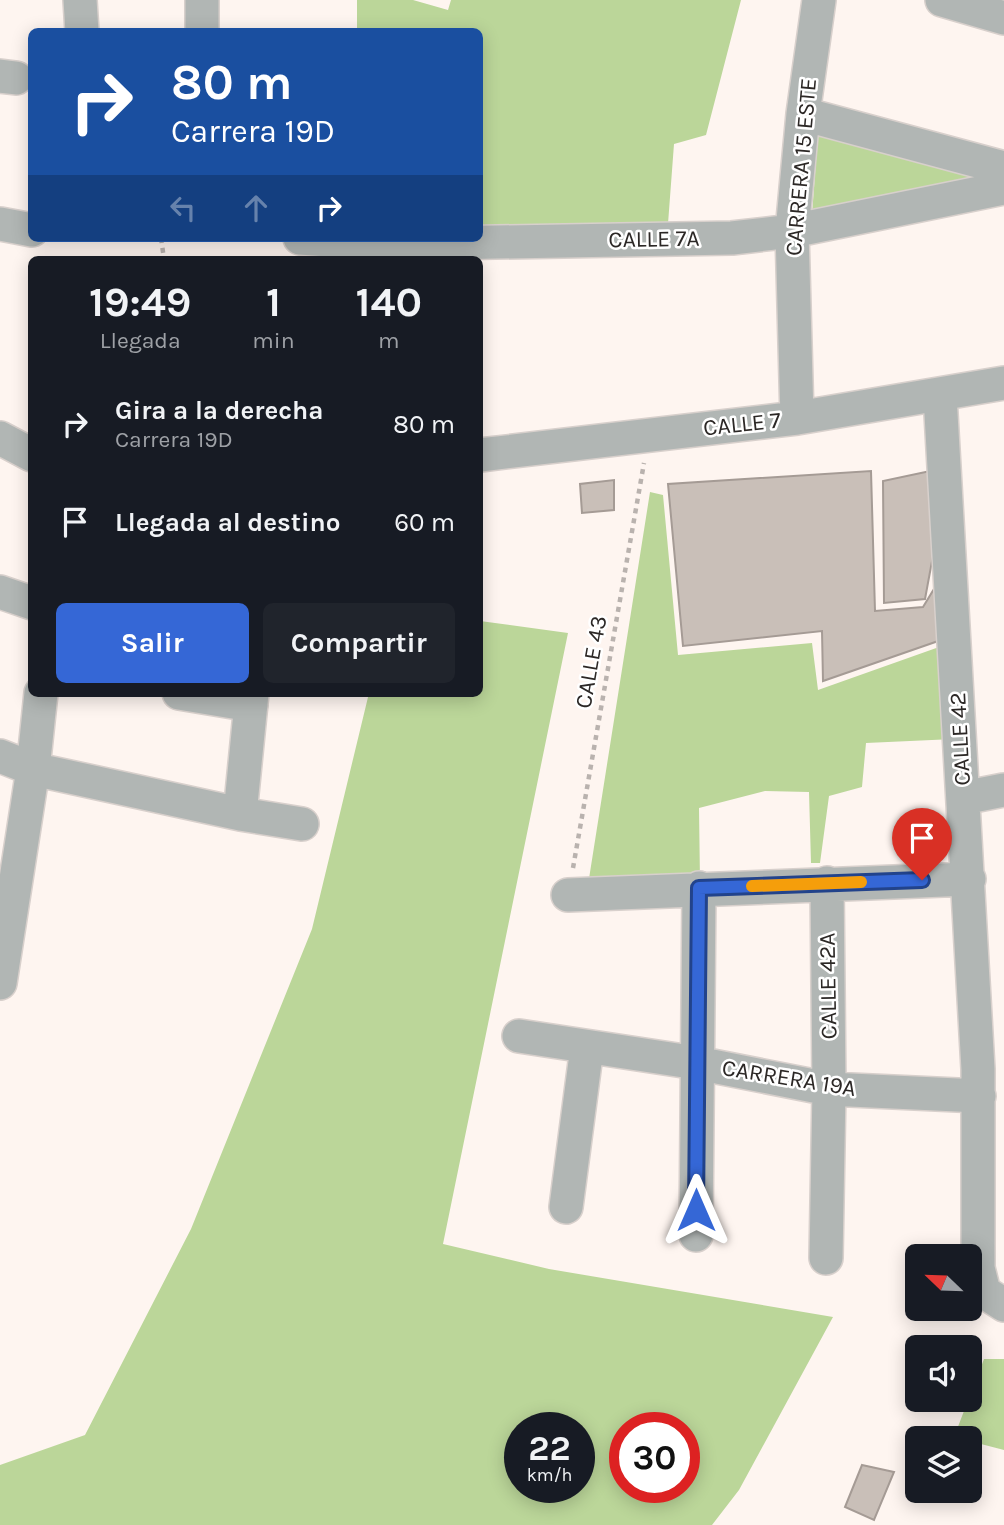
<!DOCTYPE html>
<html lang="es">
<style>
:root{--surface:#171b24;--page:#20242c;--text:#f1f3f6;--muted:#9ea1a6;--accent:#3567d6}
body{margin:0;font-family:Karla,sans-serif;background:var(--page);color:var(--text);height:100vh;display:flex;flex-direction:column;font-size:26px;white-space:nowrap}
*{box-sizing:border-box;margin:0}
p{font-size:23px;color:var(--muted)}
.icon{flex:none;width:38px;height:38px;fill:none;stroke:currentColor;stroke-width:2;stroke-linecap:round;stroke-linejoin:round}
.map{position:relative;flex:1;overflow:hidden}
.side{position:absolute;left:28px;top:256px;width:455px;height:441px;display:flex;flex-direction:column;background:var(--surface);border-radius:10px;box-shadow:0 4px 18px #0003}
.side>*{flex:none}
.guide{position:absolute;left:28px;top:28px;width:455px;height:214px;border-radius:10px;box-shadow:0 4px 18px #0003;background:#1a4fa0;color:#fff;overflow:hidden}
.needle{width:46px;rotate:293deg}
.tools{position:absolute;left:905px;top:1244px;display:grid;gap:14px}
.tools a{display:grid;place-items:center;width:77px;height:77px;border-radius:10px;background:var(--surface);box-shadow:0 4px 18px #0003;font-size:35px}
.speed{position:absolute;left:504px;top:1412px;display:flex;gap:14px;font-size:35px;font-weight:700;text-align:center}
.speed>*{display:grid;place-content:center;width:91px;height:91px;border-radius:50%;background:var(--surface);box-shadow:0 4px 18px #0003;line-height:1}
.speed small{font-size:18px;font-weight:400}
.speed .limit{border:10px solid #d22;background:#fff;color:#111}
.pin{position:absolute;display:grid;place-items:center;width:60px;height:60px;color:#fff;margin:-72px -30px;border-radius:50% 50% 50% 0;rotate:-45deg;box-shadow:0 0 7px #0007}
.pin .icon{rotate:45deg}
.me{position:absolute;width:77px;margin:-38px;rotate:0deg;stroke-linejoin:round;filter:drop-shadow(0 0 5px #0008)}
.turn{display:flex;align-items:center;gap:24px;height:147px;padding:0 28px;font-size:32px}
.turn .icon{width:91px;height:91px;stroke-width:2.5}
.turn b{display:block;font-size:49px;line-height:60px}
.lanes{display:flex;align-items:center;height:66px;padding:0 28px;background:#0003;justify-content:center;gap:35px;direction:ltr}
.lanes .off{opacity:.35}
.eta{display:flex;justify-content:space-evenly;align-items:center;height:119px;text-align:center}
.eta b{font-size:42px;font-weight:700;line-height:49px}
.action{display:flex;gap:14px;margin-top:auto;padding:14px 28px}
.action a{flex:1;height:80px;border-radius:10px;background:var(--accent);color:#fff;font-size:28px;font-weight:700;line-height:80px;text-align:center}
.action a+a{background:var(--page);color:var(--text)}
ul{padding:0;list-style:none}
li{display:flex;align-items:center;gap:21px;height:98px;padding:0 28px}
li div{flex:1}
li b{display:block;font-size:26px}
li em{font-style:normal}
.map>svg:first-child{display:block}
.green{fill:#bbd699;fill-rule:evenodd}
.building{fill:#c9bfb8;stroke:#a59b95;stroke-width:2}
.lines{fill:none;stroke-linecap:round;stroke-linejoin:round}
.minor-casing{stroke:#d8d0cc;stroke-width:36}
.path{stroke:#b9b2ae;stroke-width:4.5;stroke-dasharray:5 5;stroke-linecap:butt}
.minor{stroke:#b1b6b4;stroke-width:33}
.route-casing{stroke:#22438b;stroke-width:18}
.route{stroke:#3567d6;stroke-width:12}
.slow{stroke:#f59e0b;stroke-width:12}
.labels{text-anchor:middle;dominant-baseline:central;stroke-width:5;stroke-linejoin:round;paint-order:stroke}
.street-label{font-size:23px;fill:#2c2826;stroke:#fff}
</style>
<div class="map">
<svg width="1004" height="1525" viewBox="0 0 1004 1525">
<rect width="100%" height="100%" fill="#fef5f0"/>
<!-- green -->
<path class="green" d="M357,0h56l35,10 3,-10h290l-35,135 -32,9 -7,93 -187,-2v-203l-123,-1z
M818,133l186,47 -192,35z
M650,492l13,3 15,160 134,-12 6,47 138,-49 -2,98 -88,4 -4,44 -33,9 -9,67h-9l-2,-71 -44,-1 -66,17 1,74 -112,3z
M480,621l88,12 -125,611 106,25 284,48 -94,173 -27,35h-712v-60l85,-30 106,-206 121,-300 57,-236h111zM579,1428v60h-59v-60zM684,1428v60h-59v-60z
M984,1359h20v91l-50,-13z"/>
<!-- building -->
<path class="building" d="M935,470v75l-10,54 -41,4 -1,-122z
M871,471l4,140 48,-4 14,-23 7,55 -121,42 -1,-50 -139,15 -15,-162z
M614,480v30l-32,3 -2,-29z
M862,1465l32,7 -20,48 -29,-13z"/>
<g class="lines">
<!-- minor casing -->
<g class="minor-casing">
<path id="minor" d="M80,0l2,32
M942,0l62,18
M202,32v-32
M0,76l16,2
M803,114l201,54
M0,224l32,6
M300,238l87,6 345,-6 60,-7 212,-43
M940,396l38,673v199l6,24 20,13
M797,418l-5,-187 11,-117 16,-114
M0,438l32,17
M480,455l317,-37 207,-35
M0,592l32,11
M179,693l72,12
M0,756l33,13 207,45 62,10
M963,798l41,-8
M240,814l12,-121
M568,895l401,-16
M0,983l33,-214 8,-76
M519,1036l178,27 132,26 150,7
M566,1207l21,-160
M696,1235l3,-347
M826,1258l3,-169 -2,-206"/>
</g>
<!-- path -->
<path class="path" d="M161,238l3,21
M573,868l71,-405"/>
<!-- minor -->
<use href="#minor" class="minor"/>
</g>
<g class="lines">
<!-- route casing -->
<g class="route-casing">
<path id="route" d="M696,1210l3,-322 223,-8"/>
</g>
<!-- route -->
<use href="#route" class="route"/>
<!-- slow -->
<path class="slow" d="M752,886l109,-4"/>
</g>
<g class="labels">
<!-- street labels -->
<g class="street-label">
<text transform="translate(801 167) rotate(-85)">CARRERA 15 ESTE</text>
<text transform="translate(654 239) rotate(-1)">CALLE 7A</text>
<text transform="translate(742 424) rotate(-6)">CALLE 7</text>
<text transform="translate(591 662) rotate(-80)">CALLE 43</text>
<text transform="translate(960 739) rotate(-93)">CALLE 42</text>
<text transform="translate(828 986) rotate(-91)">CALLE 42A</text>
<text transform="translate(789 1078) rotate(9)">CARRERA 19A</text>
</g>
</g>
</svg>
<div class="tools">
<a><svg class="needle" viewBox="-14 -14 28 28"><path d="M0-13l5 13h-10z" fill="#e53935"/><path d="M0 13l5-13h-10z" fill="#9ea1a6"/></svg></a>
<a><svg class="icon" aria-label="sound" viewBox="0 0 24 24"><path d="M4 9h4l5-4v14l-5-4H4zM17 9q2 3 0 6"/></svg></a>
<a><svg class="icon" aria-label="layers" viewBox="0 0 24 24"><path d="M12 4l9 5-9 5-9-5zM3 14l9 5 9-5"/></svg></a>
</div>
<div class="speed"><div>22<small>km/h</small></div><div class="limit">30</div></div>
<div class="pin" style="left:922px;top:880px;background:#d93025"><svg class="icon" aria-label="arrive" viewBox="0 0 24 24"><path d="M6 21V4h12l-3 4 3 4H6"/></svg></div>
<svg class="me" style="left:696px;top:1210px" viewBox="-20 -20 40 40"><path d="M0-17L14 15 0 8-14 15z" fill="#3567d6" stroke="#fff" stroke-width="4"/></svg>
<div class="guide">
<div class="turn"><svg class="icon" aria-label="right" viewBox="0 0 24 24"><path d="M7 20v-9h11M14 6l5 5-5 5"/></svg><div><b>80 m</b>Carrera 19D</div></div>
<div class="lanes"><svg class="icon off" aria-label="left" viewBox="0 0 24 24"><path d="M17 20v-9H6M10 6l-5 5 5 5"/></svg><svg class="icon off" aria-label="ahead" viewBox="0 0 24 24"><path d="M12 20V5M6 11l6-6 6 6"/></svg><svg class="icon" aria-label="right" viewBox="0 0 24 24"><path d="M7 20v-9h11M14 6l5 5-5 5"/></svg></div>
</div>
<section class="side">
<div class="eta">
<div><b>19:49</b><p>Llegada</p></div>
<div><b>1</b><p>min</p></div>
<div><b>140</b><p>m</p></div>
</div>
<ul>
<li><svg class="icon" aria-label="right" viewBox="0 0 24 24"><path d="M7 20v-9h11M14 6l5 5-5 5"/></svg><div><b>Gira a la derecha</b><p>Carrera 19D</p></div><em>80 m</em></li>
<li><svg class="icon" aria-label="arrive" viewBox="0 0 24 24"><path d="M6 21V4h12l-3 4 3 4H6"/></svg><div><b>Llegada al destino</b></div><em>60 m</em></li>
</ul>
<div class="action"><a>Salir</a><a>Compartir</a></div>
</section>
</div>
